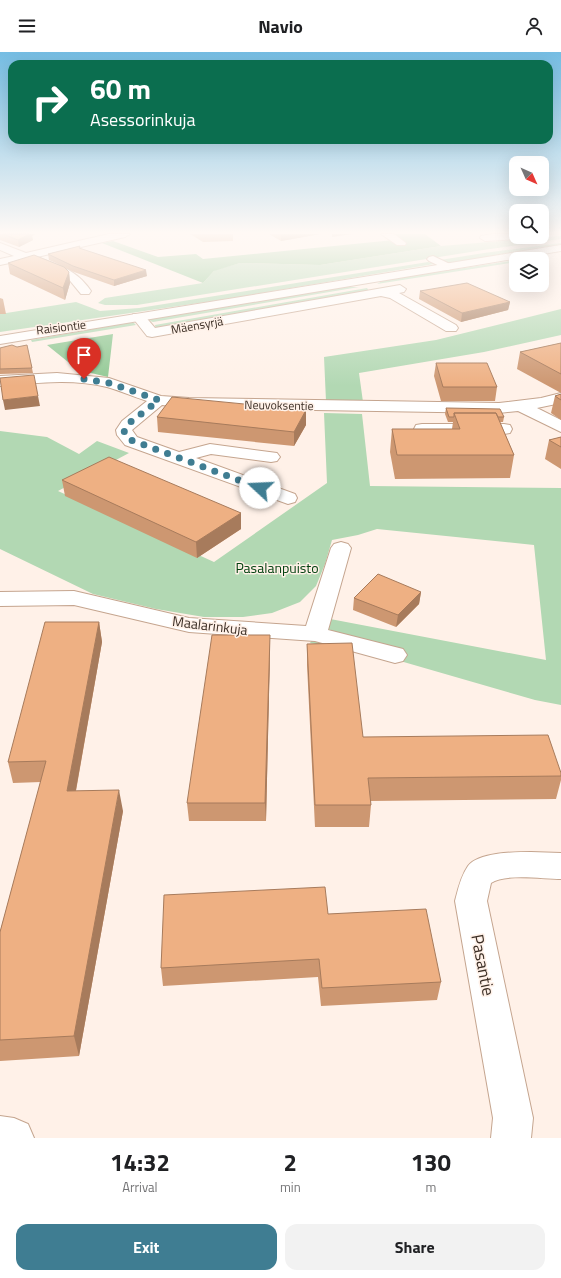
<!DOCTYPE html>
<meta charset="utf-8">
<style>
:root{--surface:#fff;--page:#f2f2f2;--text:#202124;--muted:#757577;--accent:#3f7d92}
body{margin:0;font-family:"Titillium Web",sans-serif;background:var(--page);color:var(--text);height:100vh;display:flex;flex-direction:column;font-size:15px;white-space:nowrap}
*{box-sizing:border-box;margin:0}
p{font-size:13px;color:var(--muted)}
.icon{flex:none;width:22px;height:22px;fill:none;stroke:currentColor;stroke-width:2;stroke-linecap:round;stroke-linejoin:round}
.map{position:relative;height:1086px;overflow:hidden}
.details{display:flex;flex-direction:column;background:var(--surface);flex:1}
.details>*{flex:none}
.top-card{position:absolute;left:8px;top:8px;width:545px;height:84px;border-radius:12px;box-shadow:0 4px 16px #0002;background:#0b6e4f;color:#fff;overflow:hidden}
.needle{width:26px;rotate:135deg}
.controls{position:absolute;left:509px;top:104px;display:grid;gap:8px}
.controls a{display:grid;place-items:center;width:40px;height:40px;border-radius:8px;background:var(--surface);box-shadow:0 4px 16px #0002;font-size:20px}
.pin{position:absolute;display:grid;place-items:center;width:34px;height:34px;color:#fff;margin:-41px -17px;border-radius:50% 50% 50% 0;rotate:-45deg;box-shadow:0 0 4px #0007}
.pin .icon{rotate:45deg}
.me{position:absolute;width:44px;margin:-22px;rotate:290deg;stroke-linejoin:round;filter:drop-shadow(0 0 3px #0008)}
.turn{display:flex;align-items:center;gap:14px;height:84px;padding:0 16px;font-size:18px}
.turn .icon{width:52px;height:52px;stroke-width:2.5}
.turn b{display:block;font-size:28px;line-height:34px}
.eta{display:flex;justify-content:space-evenly;align-items:center;height:68px;text-align:center}
.eta b{font-size:24px;font-weight:700;line-height:28px}
.cta{display:flex;gap:8px;margin-top:auto;padding:8px 16px}
.cta a{flex:1;height:46px;border-radius:12px;background:var(--accent);color:#fff;font-size:16px;font-weight:700;line-height:46px;text-align:center}
.cta a+a{background:var(--page);color:var(--text)}
header{display:flex;justify-content:space-between;align-items:center;height:52px;padding:0 16px;background:var(--surface);font-size:18px;font-weight:700}
.map>svg:first-child{display:block}
.green{fill:#b2d8b3}
.forest{fill:#90c893}
.lines{fill:none;stroke-linecap:round;stroke-linejoin:round}
.minor-casing{stroke:#c5a58f;stroke-width:2}
.major-casing{stroke:#c5a58f;stroke-width:2}
.minor{fill:#fff;fill-rule:evenodd}
.major{fill:#fff;fill-rule:evenodd}
.wall{fill:#cd9771}
.shaded-wall{fill:#a77b5c}
.building{fill:#eeb083;stroke:#a77b5c}
.route{stroke:#3f7d92;stroke-width:7;stroke-dasharray:0 12.6}
.labels{text-anchor:middle;dominant-baseline:central;stroke-width:3;stroke-linejoin:round;paint-order:stroke}
.far-street-label{font-size:12px;fill:#3c2f26;stroke:#fff1e8}
.park-label{font-size:14px;fill:#00400e;stroke:#fff1e8}
.street-label{font-size:14px;fill:#3c2f26;stroke:#fff1e8}
.near-street-label{font-size:17px;fill:#3c2f26;stroke:#fff1e8}
</style>
<header><svg class="icon" aria-label="menu" viewBox="0 0 24 24"><path d="M4 6h16M4 12h16M4 18h16"/></svg>Navio<svg class="icon" aria-label="person" viewBox="0 0 24 24"><circle cx="12" cy="8" r="4"/><path d="M4 21q1-7 8-7t8 7"/></svg></header>
<div class="map">
<svg width="561" height="1086" viewBox="0 0 561 1086">
<rect width="100%" height="100%" fill="#fff1e8"/>
<!-- green -->
<path class="green" d="M561,184v3l-78,11 -346,55h-32l-7,-2 7,-5 98,-15 12,-13 25,-7 80,2 121,-19z
M561,191v4l-111,16 -10,-3 44,-7z
M516,208v2l-139,22 7,-4z
M428,210l6,2 -214,36 -220,32v-18l76,-12 24,9 39,-3z
M340,235h19l-206,35 -3,-1 1,-2z
M367,236l2,3 -213,39 -1,-5z
M561,257v26l-77,17 -125,21 4,29 -37,-1 -2,-44 112,-17z
M133,270l3,3 -104,17 -1,-2z
M324,361l38,1 8,72 191,2v217l-26,-5 -159,-46 -66,-11 15,-25 221,42 -12,-115 -157,-16 -19,6 -26,5 -7,24 -9,22 -16,16 -28,11 -29,4h-39l-48,-8 -63,-15 -93,-45v-118l47,6 32,17 18,-13 32,12 -71,38 156,71 113,-79z"/>
<!-- forest -->
<path class="forest" d="M384,182h41l16,12 -121,19 -80,-2 -26,8 -11,12 -101,-40 11,-2 45,16 38,-3 7,5 191,-19z
M113,282l-5,43 -30,-7 -31,-25z"/>
<g class="lines">
<!-- minor casing -->
<g class="minor-casing">
<path id="minor" d="M109,182h21l-5,3 -88,20c24,10 39,12 54,34l-2,3h-8l-14,-17 -43,-17 -24,5v-6l14,-3 -14,-6v-7l26,10z
M381,182h13l12,9 -1,2h-8z
M492,182h24v3h4l-4,2 -31,2 -5,-3 1,-2z
M433,204l19,9 2,2 -6,3 -19,-9 -2,-2 2,-2z
M400,233l6,4 -2,3 -5,1 57,32 2,3 -2,3h-10l-56,-33 -9,-2 -229,41 -5,-1 -15,-19 1,-3h10l12,14z
M57,321l52,5 52,18 28,2 310,5 42,-5 20,-5v10l-24,5 24,12v12l-43,-21 -19,2 -310,-5 -27,-3 -30,25 5,7 42,15 31,-8 67,9 3,4 -3,4 -6,1 -60,-8 -15,4 99,36 2,4 -2,4 -7,2 -163,-59 -8,-10 -1,-5 6,-9 25,-20c-13,-4 -26,-10 -40,-14 -35,-9 -72,-4 -107,-1v-10z
M422,372h82l6,1 2,4 -2,4 -6,1 -88,-1 -2,-4 2,-4z
M341,490l7,2 3,4 -23,82 75,19 4,6 -4,6 -8,2 -80,-22 -126,-9 -115,-27 -74,1v-14l74,-1 115,27 117,8 25,-78 3,-4z
M531,800l30,1v26c-18,0 -55,-6 -70,4l-4,18 46,217 -2,20h-40l2,-20 -38,-217c3,-12 6,-25 13,-35 11,-14 47,-14 63,-14z
M0,1064l14,2 14,6 6,14h-34z"/>
</g>
<!-- major casing -->
<g class="major-casing">
<path id="major" d="M561,193v6l-561,93v-8z"/>
</g>
<!-- minor -->
<use href="#minor" class="minor"/>
<!-- major -->
<use href="#major" class="major"/>
</g>
<!-- wall -->
<path class="wall" d="M0,182h35l-3,2 1,4 -14,7 -19,-7z
M190,182h43v7l-30,1z
M269,182h51l-39,7z
M80,194v2l67,28 -33,10 -40,-14 -9,-4 4,4 1,11 -5,17 -55,-26 -2,-11 52,2 -11,-5 -1,-6z
M420,239l90,11 -2,8 -47,12 -42,-23z
M0,246l3,1 3,15h-6z
M561,291v50l-44,-24 3,-17z
M27,293l6,28 -33,1v-26l17,-1z
M436,311l61,24 -2,14h-54l-7,-25z
M561,342v26l-10,-7 4,-17z
M446,356l58,9 -1,5h-3l14,33 -4,23 -115,1 -5,-27 2,-23h60l1,-7h-5l-3,-8z
M306,358v15l-12,21 -136,-14 -1,-15z
M561,385v32l-16,-10 4,-19z
M62,428l179,33v16l-44,29 -132,-62z
M421,540l-2,12 -23,23 -43,-17 1,-12z
M99,570l3,20 -26,149 47,20 -44,245 -79,5v-129l41,-150 -28,1 -5,-21z
M307,592l56,93 198,36v7l-5,19 -186,2 1,4 -2,22h-54l-8,-162z
M270,600l-4,169h-77l-2,-18z
M328,862l113,68 -4,18 -116,6 -3,-29 -155,9 -2,-18z"/>
<!-- shaded-wall -->
<path class="shaded-wall" d="M29,182h6l-3,2 1,4 -14,7 -1,-7z
M281,182h39l-39,7z
M332,182h20l-20,3z
M146,218l1,6 -33,10v-6z
M69,220l1,11 -5,17 -2,-12z
M510,250l-2,8 -47,12 1,-9z
M38,344l2,10 -35,4 -2,-10z
M306,358v15l-12,21v-14z
M241,461v16l-44,29 -1,-16z
M421,540l-2,12 -23,23 2,-12z
M99,570l3,20 -30,170 -5,-21z
M270,583v17l-4,169 -1,-18z
M119,738l4,21 -44,245 -5,-20z"/>
<!-- building -->
<path class="building" d="M3,182h26l-11,6z
M80,194l-1,2 67,22 -32,10 -41,-14 -25,-12z
M34,203l30,12 5,5 -6,16 -55,-25z
M467,231l43,19 -48,11 -42,-22z
M561,291v31l-41,-22z
M12,293l5,2 10,-2 5,23 -32,1v-21z
M436,311h51l10,24h-54z
M34,323l4,21 -35,4 -3,-22z
M561,342v6l-6,-4z
M172,345l134,13 -12,22 -137,-15z
M446,356l54,1 4,8h-6l-2,-4h-42v4h-5z
M454,361h42l18,42h-117l-5,-26h68z
M561,385v10l-12,-7z
M109,405l132,56 -45,29 -134,-62z
M378,522l43,18 -23,23 -44,-17z
M45,570h54l-32,169 52,-1 -45,246 -74,4v-108l46,-171 -38,1z
M212,583h58l-5,168h-78z
M352,591l11,94 185,-2 13,38v3l-193,2 3,27h-56l-8,-161z
M325,835l3,27 98,-5 15,73 -119,6 -3,-29 -158,9 3,-73z"/>
<!-- sky -->
<linearGradient id="sky" x2="0" y2="1"><stop stop-color="#75bde3"/><stop offset="0.54" stop-color="#fff9f5"/><stop offset="1" stop-color="#fff9f5" stop-opacity="0"/></linearGradient>
<rect width="561" height="334" fill="url(#sky)"/>
<g class="lines">
<!-- route -->
<path class="route" d="M84,327l25,4 50,17 -31,24 -4,6 1,5 6,5 129,48"/>
</g>
<g class="labels">
<!-- far-street labels -->
<g class="far-street-label">
<text transform="translate(197 273) rotate(-10)">Mäensyrjä</text>
<text transform="translate(61 275) rotate(-7)">Raisiontie</text>
<text transform="translate(279 353) rotate(1)">Neuvoksentie</text>
</g>
<!-- park labels -->
<g class="park-label">
<text x="277" y="515">Pasalanpuisto</text>
</g>
<!-- street labels -->
<g class="street-label">
<text transform="translate(210 573) rotate(7)">Maalarinkuja</text>
</g>
<!-- near-street labels -->
<g class="near-street-label">
<text transform="translate(483 913) rotate(79)">Pasantie</text>
</g>
</g>
</svg>
<div class="controls">
<a><svg class="needle" viewBox="-14 -14 28 28"><path d="M0-13l5 13h-10z" fill="#e53935"/><path d="M0 13l5-13h-10z" fill="#757577"/></svg></a>
<a><svg class="icon" aria-label="search" viewBox="0 0 24 24"><circle cx="10" cy="10" r="6"/><path d="M15 15l6 6"/></svg></a>
<a><svg class="icon" aria-label="layers" viewBox="0 0 24 24"><path d="M12 4l9 5-9 5-9-5zM3 14l9 5 9-5"/></svg></a>
</div>
<div class="pin" style="left:84px;top:327px;background:#d93025"><svg class="icon" aria-label="arrive" viewBox="0 0 24 24"><path d="M6 21V4h12l-3 4 3 4H6"/></svg></div>
<svg class="me" style="left:260px;top:436px" viewBox="-20 -20 40 40"><circle r="19" fill="#fff"/><path d="M0-13L10 11 0 6-10 11z" fill="#3f7d92"/></svg>
<div class="top-card">
<div class="turn"><svg class="icon" aria-label="right" viewBox="0 0 24 24"><path d="M7 20v-9h11M14 6l5 5-5 5"/></svg><div><b>60 m</b>Asessorinkuja</div></div>
</div>
</div>
<section class="details">
<div class="eta">
<div><b>14:32</b><p>Arrival</p></div>
<div><b>2</b><p>min</p></div>
<div><b>130</b><p>m</p></div>
</div>
<div class="cta"><a>Exit</a><a>Share</a></div>
</section>
